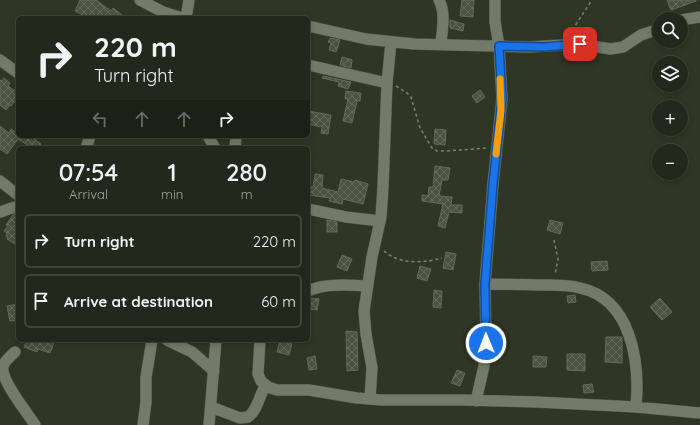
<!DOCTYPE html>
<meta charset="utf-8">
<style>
:root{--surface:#24281c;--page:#2c3025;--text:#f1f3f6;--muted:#a3a6a3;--line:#41443b}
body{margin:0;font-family:Quicksand,sans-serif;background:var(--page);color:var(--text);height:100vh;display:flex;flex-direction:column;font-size:15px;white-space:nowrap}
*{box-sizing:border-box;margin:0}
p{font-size:13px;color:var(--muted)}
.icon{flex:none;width:22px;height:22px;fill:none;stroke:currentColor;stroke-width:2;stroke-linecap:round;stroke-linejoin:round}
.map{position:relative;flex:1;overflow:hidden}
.panel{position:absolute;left:16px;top:146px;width:294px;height:196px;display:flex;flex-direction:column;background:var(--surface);border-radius:6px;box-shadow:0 2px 6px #0003,0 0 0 1px var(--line)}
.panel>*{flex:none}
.top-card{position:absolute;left:16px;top:16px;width:294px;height:122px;border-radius:6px;box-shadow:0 2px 6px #0003,0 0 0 1px var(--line);background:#24281c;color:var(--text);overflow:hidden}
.buttons{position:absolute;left:652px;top:12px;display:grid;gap:8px}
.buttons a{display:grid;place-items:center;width:36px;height:36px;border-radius:50%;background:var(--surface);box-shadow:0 2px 6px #0003,0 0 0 1px var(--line);font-size:20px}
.pin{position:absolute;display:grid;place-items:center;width:34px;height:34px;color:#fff;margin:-17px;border-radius:8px;box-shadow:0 2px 6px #0006}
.me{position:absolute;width:44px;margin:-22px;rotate:359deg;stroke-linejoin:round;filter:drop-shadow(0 0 3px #0008)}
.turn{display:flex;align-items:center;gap:14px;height:84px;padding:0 12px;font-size:18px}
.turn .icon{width:52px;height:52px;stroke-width:2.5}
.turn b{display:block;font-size:28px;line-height:34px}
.lanes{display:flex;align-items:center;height:38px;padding:0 12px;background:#0003;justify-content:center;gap:20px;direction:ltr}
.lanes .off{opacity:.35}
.eta{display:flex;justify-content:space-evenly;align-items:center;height:68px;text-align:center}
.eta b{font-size:24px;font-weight:600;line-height:28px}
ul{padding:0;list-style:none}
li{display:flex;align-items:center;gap:12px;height:54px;margin:0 8px 6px;padding:0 4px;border:2px solid var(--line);border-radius:6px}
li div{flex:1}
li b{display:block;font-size:15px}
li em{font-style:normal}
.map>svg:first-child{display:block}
.building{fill:url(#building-cross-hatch);stroke:#626a57}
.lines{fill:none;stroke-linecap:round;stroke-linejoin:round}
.minor-casing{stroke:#4e5445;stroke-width:12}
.path{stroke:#7d8374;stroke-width:1.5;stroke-dasharray:3 3;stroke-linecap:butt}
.minor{stroke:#737a68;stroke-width:11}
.route-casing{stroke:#114b97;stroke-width:10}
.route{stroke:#1a73e8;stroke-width:7}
.slow{stroke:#f59e0b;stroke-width:7}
</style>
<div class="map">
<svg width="700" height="425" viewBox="0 0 700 425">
<defs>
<pattern id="building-cross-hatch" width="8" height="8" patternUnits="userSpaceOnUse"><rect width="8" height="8" fill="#4b5240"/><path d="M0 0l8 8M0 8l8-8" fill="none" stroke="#646a5b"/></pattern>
</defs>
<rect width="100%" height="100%" fill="#303625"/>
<!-- building -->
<path class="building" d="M80,0h16l15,11 2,-3 13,10h-38l-13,-7z
M462,0h12l-1,17 -13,-1z
M667,0h29v1l-25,9z
M450,20l14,4 -1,7 -13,-3z
M330,38l10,2 -4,12 -7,-2 2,-7 -3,-1z
M342,57l10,3 -1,8 -11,-3z
M323,76l28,6 -3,7 -10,-3 1,-4 -17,-4z
M4,78l6,5 -2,3 10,7 -3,5 1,1 -5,7 -1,-1 -4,5 -6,-5v-25l2,1z
M480,90l5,7 -8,6 -5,-7z
M346,91l15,2 -1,8h-3l-5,22 -9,-2 5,-22h-3z
M308,111l23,4 -3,19 -7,-1 1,-6 -14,-3z
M0,126l9,7 2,-4 7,5v2h12l11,8 -3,4h-6l-14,-9 -11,15 -7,-5z
M435,129l11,1 -1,15 -11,-1z
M435,166l15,2 -2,12h-6l-3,16 13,1 -1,8h11v8l-13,-1 -4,16 -7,-2 5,-22 -21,-3v-6l6,1 1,-9h4z
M315,174l8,1 -1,13 16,4 3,-13 13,3 1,-2 13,4 -5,20 -20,-5 -1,5 -13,-3 1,-3 -22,-3v-8h5z
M18,213v33l-11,-7 1,-2 -2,-1 1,-3 -3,-2 4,-5 -2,-1 7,-10z
M327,220l10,2v10h-10z
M550,220l13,3 -3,11 -13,-4z
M446,252l10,2 -3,16 -10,-2z
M342,255l10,4 -5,12 -10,-4z
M607,261l1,9 -16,1 -1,-9z
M420,266l11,3 -4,12 -10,-3z
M434,290l8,1 -1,17 -8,-1z
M575,295l1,7 -8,1 -1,-7z
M310,298l9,1 -2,11 -8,-1z
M660,298l12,14 -10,8 -12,-13z
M18,304v16l-8,1 -3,-15z
M346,331l11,1 1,38 -11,1z
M606,337h16v26l-17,-1z
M27,340h28l-5,13 -12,-4 -1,3 -13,-5z
M280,341l12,3 -3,11 -12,-3z
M567,354h18v17l-18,-1z
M315,356l2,13 -8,1 -2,-12z
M533,356l14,1 -1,10h-13z
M457,370l8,3 -5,13 -9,-3z
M592,384l2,8 -10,1 -1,-8z"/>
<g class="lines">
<!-- minor casing -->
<g class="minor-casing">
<path id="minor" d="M140,0l23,12 19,6
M439,0c7,13 3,30 2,44
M186,18l3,-18
M681,20l19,-3
M308,26l58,13 48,5 115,3 51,-3 30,5 13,-2 18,-12 18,-6
M0,60l18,13
M308,65l79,18
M208,136l7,12
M86,148l4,-12
M235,148l1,-12
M0,181l18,14
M308,209l38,8 34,4
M0,212l18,-6
M485,284c18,0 35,0 53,1 14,0 28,-1 42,3 52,11 60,75 56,119
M308,291c15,-8 42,-6 59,-5
M167,340l25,12 22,19
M260,340l-2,34 3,7 7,6 9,3h32l48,8 25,2h80l75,2 99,5 64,6
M15,352c-4,4 -10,8 -12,14 -3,14 24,46 32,59
M370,399l2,-31 -6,-34 -2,-23 8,-54 9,-40 2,-30 4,-104 4,-41
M476,401l8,-35 2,-23 -1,-59 8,-100 9,-85 -3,-53 -4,-24v-22
M211,407l29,11 8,-1c10,-7 11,-22 18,-32
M143,425l3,-23v-25l6,-37
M209,425l7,-85"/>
</g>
<!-- path -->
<path class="path" d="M569,35l23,-35
M396,86l11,7 4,4 9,31 12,20 5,3h10l40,-3
M554,240l4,19 -3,16
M384,251c16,14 39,12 58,7"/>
<!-- minor -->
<use href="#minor" class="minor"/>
</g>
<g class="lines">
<!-- route casing -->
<g class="route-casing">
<path id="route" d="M486,343l-1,-59 8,-100 9,-85 -3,-53 46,1 35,-3"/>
</g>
<!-- route -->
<use href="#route" class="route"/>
<!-- slow -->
<path class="slow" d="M496,154l5,-44 -1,-31"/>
</g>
</svg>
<div class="buttons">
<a><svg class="icon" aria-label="search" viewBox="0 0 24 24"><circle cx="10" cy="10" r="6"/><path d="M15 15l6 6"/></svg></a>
<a><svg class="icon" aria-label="layers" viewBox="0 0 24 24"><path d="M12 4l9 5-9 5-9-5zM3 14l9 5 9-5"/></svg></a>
<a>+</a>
<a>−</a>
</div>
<div class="pin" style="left:580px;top:44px;background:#d93025"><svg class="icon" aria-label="arrive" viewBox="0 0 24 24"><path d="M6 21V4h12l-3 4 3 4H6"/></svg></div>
<svg class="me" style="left:486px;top:343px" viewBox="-20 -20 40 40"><circle r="17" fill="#1a73e8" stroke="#fff" stroke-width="3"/><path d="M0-11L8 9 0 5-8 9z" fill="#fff"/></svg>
<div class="top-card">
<div class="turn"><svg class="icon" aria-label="right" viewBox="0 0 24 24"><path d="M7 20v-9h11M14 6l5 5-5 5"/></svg><div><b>220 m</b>Turn right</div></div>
<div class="lanes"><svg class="icon off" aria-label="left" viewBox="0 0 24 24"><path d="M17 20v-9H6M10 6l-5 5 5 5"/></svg><svg class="icon off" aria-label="ahead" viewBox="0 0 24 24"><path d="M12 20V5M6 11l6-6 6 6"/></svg><svg class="icon off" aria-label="ahead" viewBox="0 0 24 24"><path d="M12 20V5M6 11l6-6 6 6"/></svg><svg class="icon" aria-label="right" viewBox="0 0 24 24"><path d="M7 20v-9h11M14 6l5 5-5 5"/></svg></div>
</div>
<section class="panel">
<div class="eta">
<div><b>07:54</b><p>Arrival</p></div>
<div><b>1</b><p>min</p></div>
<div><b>280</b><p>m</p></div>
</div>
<ul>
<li><svg class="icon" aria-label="right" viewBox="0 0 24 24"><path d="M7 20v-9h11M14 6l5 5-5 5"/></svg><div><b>Turn right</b></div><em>220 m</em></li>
<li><svg class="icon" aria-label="arrive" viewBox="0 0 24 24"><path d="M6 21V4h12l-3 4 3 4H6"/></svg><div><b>Arrive at destination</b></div><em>60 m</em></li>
</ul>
</section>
</div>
